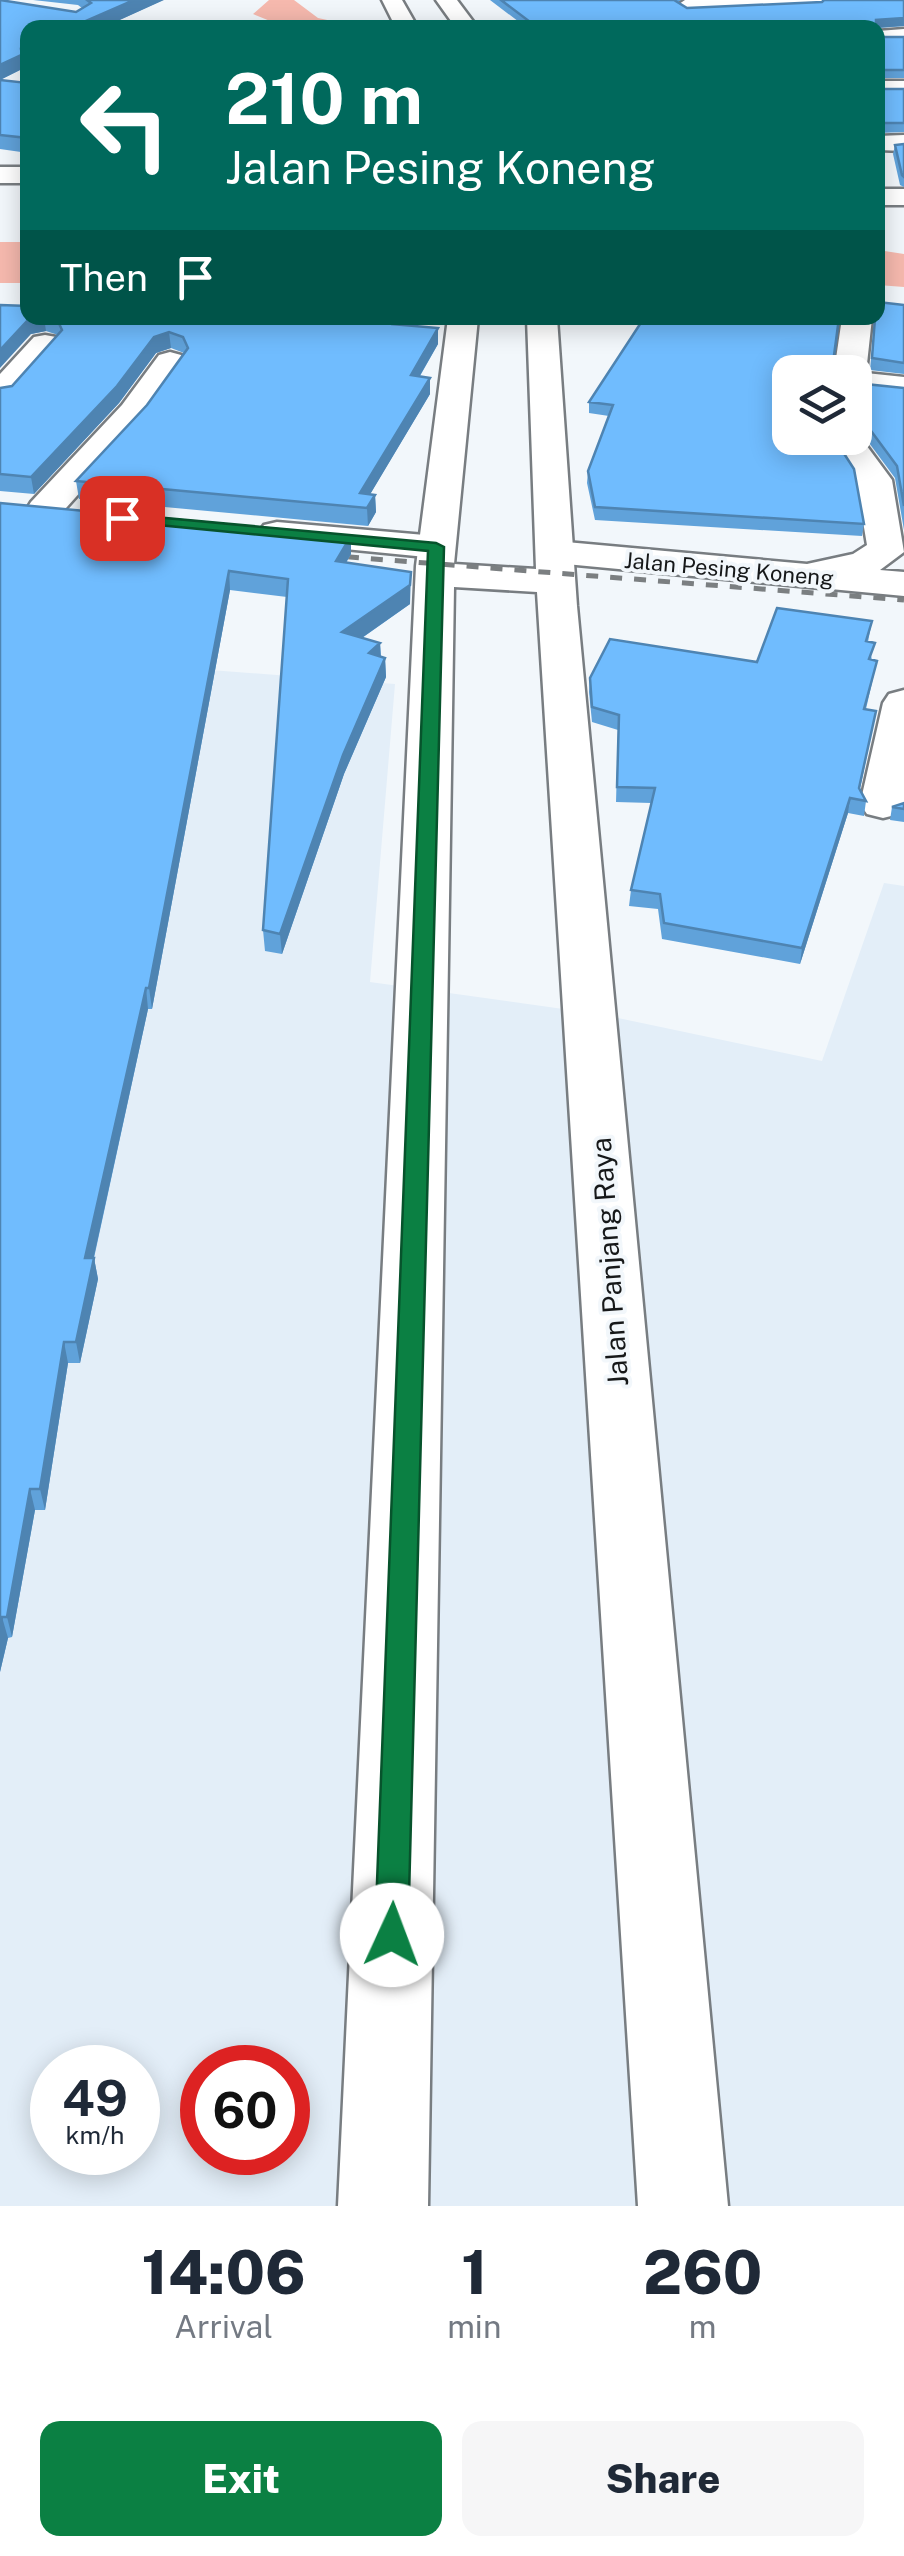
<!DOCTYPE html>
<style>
:root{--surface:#fff;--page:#f6f6f7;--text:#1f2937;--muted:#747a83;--accent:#0b8043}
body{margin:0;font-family:"Public Sans",sans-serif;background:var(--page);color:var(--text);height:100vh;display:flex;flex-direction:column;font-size:38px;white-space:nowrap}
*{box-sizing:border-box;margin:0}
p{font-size:32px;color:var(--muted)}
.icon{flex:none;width:55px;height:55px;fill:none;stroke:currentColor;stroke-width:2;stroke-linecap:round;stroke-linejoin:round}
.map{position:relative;height:2206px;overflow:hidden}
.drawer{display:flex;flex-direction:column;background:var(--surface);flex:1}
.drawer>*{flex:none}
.hud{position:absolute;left:20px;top:20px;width:865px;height:305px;border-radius:20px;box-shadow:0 5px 25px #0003;background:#00695c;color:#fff;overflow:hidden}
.fabs{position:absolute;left:772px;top:355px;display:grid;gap:20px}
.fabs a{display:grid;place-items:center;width:100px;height:100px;border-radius:20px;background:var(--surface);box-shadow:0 5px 25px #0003;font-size:50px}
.speed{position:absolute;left:30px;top:2045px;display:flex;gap:20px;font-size:50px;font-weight:700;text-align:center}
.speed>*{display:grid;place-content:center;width:130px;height:130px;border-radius:50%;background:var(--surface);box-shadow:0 5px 25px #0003;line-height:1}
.speed small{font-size:25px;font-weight:400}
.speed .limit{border:15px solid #d22;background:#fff;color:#111}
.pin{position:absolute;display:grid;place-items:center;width:85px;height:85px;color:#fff;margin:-42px;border-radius:20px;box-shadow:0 5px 15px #0006}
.me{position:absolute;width:110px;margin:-55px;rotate:2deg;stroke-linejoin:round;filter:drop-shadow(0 0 8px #0008)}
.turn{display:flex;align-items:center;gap:35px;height:210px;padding:0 40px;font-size:45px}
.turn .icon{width:130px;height:130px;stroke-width:2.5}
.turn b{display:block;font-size:70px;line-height:85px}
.then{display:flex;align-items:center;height:95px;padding:0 40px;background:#0003;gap:20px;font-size:38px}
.eta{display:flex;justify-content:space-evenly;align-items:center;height:170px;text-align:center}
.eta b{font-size:60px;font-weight:800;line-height:70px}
.button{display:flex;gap:20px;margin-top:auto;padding:20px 40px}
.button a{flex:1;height:115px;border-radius:20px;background:var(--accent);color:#fff;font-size:40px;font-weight:800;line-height:115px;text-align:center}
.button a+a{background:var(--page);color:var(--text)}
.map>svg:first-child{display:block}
.built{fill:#e3eef8;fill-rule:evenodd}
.water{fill:#f6b9ae}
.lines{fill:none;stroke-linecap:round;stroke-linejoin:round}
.street-casing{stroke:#787d81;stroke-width:5}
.primary-casing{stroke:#787d81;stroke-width:5}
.highway-casing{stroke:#787d81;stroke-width:5}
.street{fill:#fff;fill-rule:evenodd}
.primary{fill:#fff;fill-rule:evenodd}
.highway{fill:#fff;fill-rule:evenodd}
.rail{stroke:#7b7f81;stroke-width:5;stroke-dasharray:12 12;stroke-linecap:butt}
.wall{fill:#60a2da}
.shaded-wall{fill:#4e84b2}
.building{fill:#70bcfe;stroke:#4e84b2;stroke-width:2.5}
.route{fill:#0b8043;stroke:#07532c;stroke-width:2.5}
.labels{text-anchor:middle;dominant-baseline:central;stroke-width:8;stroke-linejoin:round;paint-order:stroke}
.far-street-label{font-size:22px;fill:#161819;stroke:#f2f7fb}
.street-label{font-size:28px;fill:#161819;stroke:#f2f7fb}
</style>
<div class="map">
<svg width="904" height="2206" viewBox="0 0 904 2206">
<rect width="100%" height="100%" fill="#f2f7fb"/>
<!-- built -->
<path class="built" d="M184,668l211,16 -25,298 229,32 223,47 62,-178 20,3v1320h-904v-1436zM52,2068h86v84h-86zM202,2068h86v84h-86z"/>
<!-- water -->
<path class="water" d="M269,0h25l24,18 42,9h-75l-32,-13z
M0,242h27v41h-27z
M878,250l26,4v33l-26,-2z"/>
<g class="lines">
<!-- street casing -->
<g class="street-casing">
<path id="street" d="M382,0h20l16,28h-22z
M436,0h21l21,28h-22z
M685,0h146l-10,6 -135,6 -10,-6z
M904,29v14h-26v-12z
M878,81h26v14h-26z
M904,135v16l-26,-1v-14z
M842,318h30l-6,55 38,4v20l-49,-6v-19h-21z
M45,335l11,2 5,7 -49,56 -12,3v-29l34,-37z
M170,352l11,3 5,7 -40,57 -89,99 -13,3 -13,-3 -5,-8 5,-8 91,-97 37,-50z
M855,430l37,50 12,72 -24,18 24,2v24l-349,-33 -13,-3 -6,-8 6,-8 13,-3 252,23 46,-10 14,-9 -11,-65 -27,-42h26z
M277,522l159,14 13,3 6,8 -6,8 -13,3 -172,-17 -6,-8 6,-8z
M904,690v117l-5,7 -16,4 -16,-4 -7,-10 23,-101 6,-9z"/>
</g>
<!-- primary casing -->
<g class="primary-casing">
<path id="primary" d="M448,318h30l-24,246 82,5 -9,-251h30l20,288 151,1600h-90l-101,-1614 -83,-5 -26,1619h-90l78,-1640z"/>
</g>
<!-- highway casing -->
<g class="highway-casing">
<path id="highway" d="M0,167h28v16h-28z
M878,189h26v16h-26z"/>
</g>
<!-- street -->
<use href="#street" class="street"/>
<!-- primary -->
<use href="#primary" class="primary"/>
<!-- highway -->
<use href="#highway" class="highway"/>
<!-- rail -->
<path class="rail" d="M323,555l581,45"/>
</g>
<!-- wall -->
<path class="wall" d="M0,0l76,12 6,-4 -4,-3 -45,-5h130l-61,28h-74v38l-28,14z
M490,0h191l-3,2 9,6 217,18 -26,2h-351z
M878,37h26v41h-26z
M0,80l28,3v70l-28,-4z
M878,89h26v43l-26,1z
M904,144v43l-4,-2 -7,-31 2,-9z
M904,305v69l-34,-4 5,-52z
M28,318h363l1,6 46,20 -18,32 10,2v16l-60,100 5,1 1,17 -8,14 -289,-27 -3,-18 71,-76 37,-52 -13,-5 -15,5 -37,50 -85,91 -34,-3v-103l12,-2 46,-51 -12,-4 -15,3z
M790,372l74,152 -2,12 -267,-16 -8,-37 1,-12 21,-55 -20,-3v-11z
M855,377l1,6 48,5v142l-9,-52 -37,-50 -3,-1z
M0,503l351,33v18l-5,9 64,41 -48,34 18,5 1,13 4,2 1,19 -42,97 -62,180 -17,-3 -2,-21 24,-333 -57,-7 -78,419h-4l-54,249 4,21 -18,84h-12l-23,147h-10l-23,127 -4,1 -8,34z
M872,621l-4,21 4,18 5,1 -11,48 10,2 -16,78 6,12 -2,15 -16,-3 -48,151 -138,-25 -4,-30 -29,-3 2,-16 20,-87 -35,-1 2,-72 -26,-8 -3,-30 1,-14 167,-16z
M904,803v19l-14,-2 2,-13z"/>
<!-- shaded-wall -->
<path class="shaded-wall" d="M134,0h30l-62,28h-32z
M904,18v8l-29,2 1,-8z
M28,46v20l-28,14v-15l20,-16z
M34,318h10l2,13 -15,3 -31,34v-18l29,-31z
M438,328v16l-27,47v-16z
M169,332l2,16 -15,5 -37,50 -85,91 -3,-17 123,-140z
M430,378v16l-68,114 -2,-15z
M375,495l1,17 -8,14 -1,-18z
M351,536v18l-15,25v-18z
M229,571l1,19 -78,419 -3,-21z
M411,572l-1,32 -67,47 -1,-19z
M380,643l1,19 -12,-9z
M385,658l1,19 -42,97 -62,180 -2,-20 63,-179z
M850,798l-2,15 -48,151 2,-16z
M146,988l2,21 -59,270 -4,-21z
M94,1258l4,21 -18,84 -4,-21z
M64,1342l4,21 -23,147 -5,-21z
M30,1489l5,21 -23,127 -5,-20z
M2,1617l6,21 -8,34v-46z"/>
<!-- building -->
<path class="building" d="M0,0l76,12 15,-9 -4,-3h47l-64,28h-42v18l-8,3 8,1v2l-28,13z
M501,0h173l13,8 135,-6 2,-2h80v18l-28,2v8h-338z
M878,37h26v33h-26z
M0,80l28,3v55l-28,-3z
M878,89h26v34h-25l-1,2z
M904,144v33l-2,-2 -7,-30z
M878,302l26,3v58l-32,-5 3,-40h3z
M0,305l28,1v12h6l-5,1 -29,31z
M52,318h339l1,6 46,4 -27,47 19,3 -70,115 15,2 -8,13 -291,-27 71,-76 41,-57 -5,-11 -14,-5 -15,5 -37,49 -86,91 -31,-3v-86l12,-2 50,-56 -5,-11z
M644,318h195l-6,45 20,2 1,7h-64v66h44l20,31 10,55 -269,-17 -7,-36 25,-66 -24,-3z
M855,377l1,6 48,5v118l-7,-40 -37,-50h-5z
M0,503l351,33 -15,25 75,11 -1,13 -68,47 38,11 -11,10 16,5 -42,97 -63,179 -17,-4 25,-351 -59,-8 -80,417h-3l-61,270h9l-18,84h-12l-24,147h-10l-23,128h-5l-2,9z
M777,608l95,13 -6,20 9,2 -6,16 8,2 -13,48 12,2 -17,77 7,13 -16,-3 -48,150 -138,-25 -4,-29 -29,-4 24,-102 -38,-1 2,-72 -27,-8 -2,-29 20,-39 147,23z
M904,803v6l-12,-2z"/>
<!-- route -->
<path class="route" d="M122,514l314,29 8,4 -36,1388 -4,11 -12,5 -12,-5 -5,-11 53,-1384 -311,-30 -2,-3z"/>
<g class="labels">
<!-- far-street labels -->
<g class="far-street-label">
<text transform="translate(729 569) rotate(5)">Jalan Pesing Koneng</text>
</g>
<!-- street labels -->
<g class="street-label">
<text transform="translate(609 1262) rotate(-94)">Jalan Panjang Raya</text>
</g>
</g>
</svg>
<div class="fabs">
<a><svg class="icon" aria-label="layers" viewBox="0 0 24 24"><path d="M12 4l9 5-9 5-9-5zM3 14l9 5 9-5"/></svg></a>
</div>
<div class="speed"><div>49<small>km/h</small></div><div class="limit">60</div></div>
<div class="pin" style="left:122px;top:518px;background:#d93025"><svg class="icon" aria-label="arrive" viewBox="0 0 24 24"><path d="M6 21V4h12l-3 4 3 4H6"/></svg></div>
<svg class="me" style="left:392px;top:1935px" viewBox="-20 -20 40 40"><circle r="19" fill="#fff"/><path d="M0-13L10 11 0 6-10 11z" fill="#0b8043"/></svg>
<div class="hud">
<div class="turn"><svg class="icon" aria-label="left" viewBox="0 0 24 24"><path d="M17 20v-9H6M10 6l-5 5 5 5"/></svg><div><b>210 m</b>Jalan Pesing Koneng</div></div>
<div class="then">Then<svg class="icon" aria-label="arrive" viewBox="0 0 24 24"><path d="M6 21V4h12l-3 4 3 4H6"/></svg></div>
</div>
</div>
<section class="drawer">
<div class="eta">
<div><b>14:06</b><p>Arrival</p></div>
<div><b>1</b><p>min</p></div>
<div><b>260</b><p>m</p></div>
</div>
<div class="button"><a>Exit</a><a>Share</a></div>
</section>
